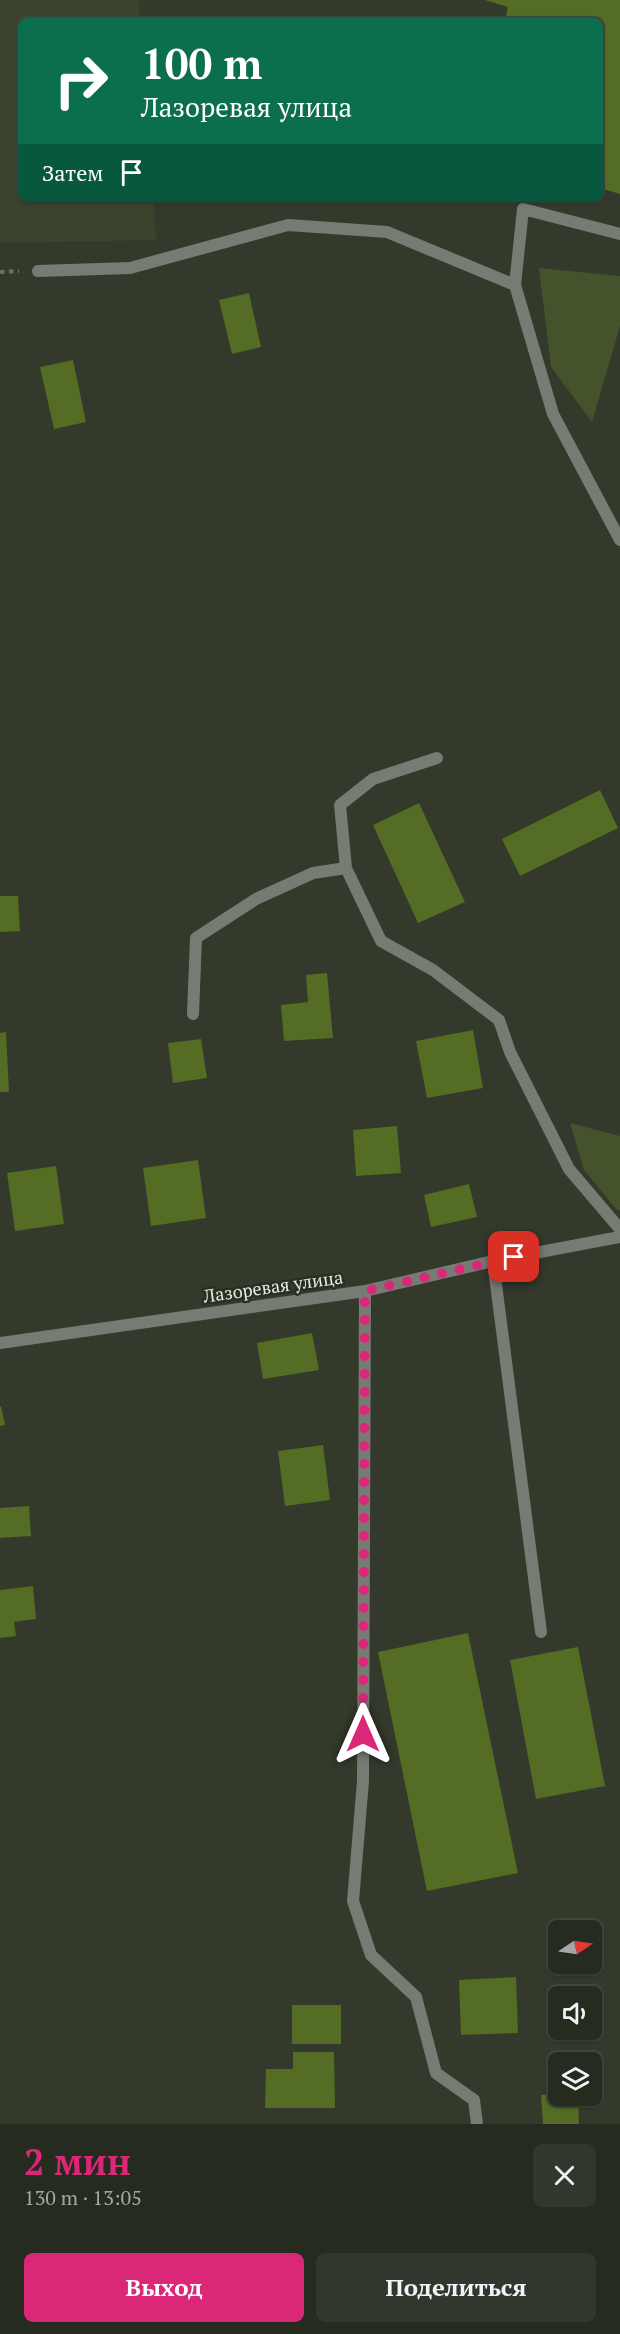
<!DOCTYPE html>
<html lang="ru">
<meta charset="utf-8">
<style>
:root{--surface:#262b20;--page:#32372d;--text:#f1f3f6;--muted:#a4a7a5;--line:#42473e;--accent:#db2777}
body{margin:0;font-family:"PT Serif",serif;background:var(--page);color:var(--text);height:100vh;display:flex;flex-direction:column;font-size:22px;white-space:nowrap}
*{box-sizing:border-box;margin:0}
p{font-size:20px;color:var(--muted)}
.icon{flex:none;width:33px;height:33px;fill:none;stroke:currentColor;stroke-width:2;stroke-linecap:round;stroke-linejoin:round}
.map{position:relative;height:2124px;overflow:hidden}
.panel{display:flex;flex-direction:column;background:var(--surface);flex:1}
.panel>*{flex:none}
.guide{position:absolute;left:18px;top:18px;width:585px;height:183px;border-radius:9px;box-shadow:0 2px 4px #0004,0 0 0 2px var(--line);background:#0b6e4f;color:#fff;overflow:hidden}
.needle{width:39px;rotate:77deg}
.buttons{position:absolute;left:548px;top:1920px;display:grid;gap:12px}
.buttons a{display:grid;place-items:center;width:54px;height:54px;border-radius:9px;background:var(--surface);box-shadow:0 2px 4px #0004,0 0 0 2px var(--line);font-size:30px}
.pin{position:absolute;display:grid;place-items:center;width:51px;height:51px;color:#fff;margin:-26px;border-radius:12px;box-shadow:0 3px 9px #0006}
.me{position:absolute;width:66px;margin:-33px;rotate:0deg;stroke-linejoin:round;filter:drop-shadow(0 0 4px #0008)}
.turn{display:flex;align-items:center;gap:21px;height:126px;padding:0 24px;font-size:27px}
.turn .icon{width:78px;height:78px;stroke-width:2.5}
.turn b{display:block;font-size:42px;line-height:51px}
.then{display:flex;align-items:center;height:57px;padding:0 24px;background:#0003;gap:12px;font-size:22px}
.round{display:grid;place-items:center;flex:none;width:63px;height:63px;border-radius:9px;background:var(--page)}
.headline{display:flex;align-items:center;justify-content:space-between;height:102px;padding:0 24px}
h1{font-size:36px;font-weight:700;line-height:45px;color:var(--accent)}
.button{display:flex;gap:12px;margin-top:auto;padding:12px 24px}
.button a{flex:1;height:69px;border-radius:9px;background:var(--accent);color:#fff;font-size:24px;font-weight:700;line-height:69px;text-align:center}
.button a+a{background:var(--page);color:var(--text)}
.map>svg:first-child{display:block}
.built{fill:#3b432f}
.green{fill:#44532c}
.building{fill:#546c23}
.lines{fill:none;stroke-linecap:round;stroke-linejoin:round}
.path{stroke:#6a6f63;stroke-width:4;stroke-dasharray:4.5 4.5;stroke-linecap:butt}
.service{stroke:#787b74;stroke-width:12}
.minor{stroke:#787b74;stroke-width:12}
.route{stroke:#db2777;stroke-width:10;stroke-dasharray:0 18}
.labels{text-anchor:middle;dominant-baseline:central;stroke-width:5;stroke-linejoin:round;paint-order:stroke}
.street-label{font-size:18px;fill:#e6eae1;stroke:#292f21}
</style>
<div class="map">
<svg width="620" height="2124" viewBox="0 0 620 2124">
<rect width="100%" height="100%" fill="#33392b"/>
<!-- built -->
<path class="built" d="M0,0h139l1,21h-119v177h132l3,42 -156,3z"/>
<!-- green -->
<path class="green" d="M539,268l81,8v50l-28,96 -41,-55z
M570,1123l50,13v74h-3l-33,-40z"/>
<!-- building -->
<path class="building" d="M485,0h135v194l-20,-6v-167h-95l3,-14z
M249,293l12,54 -29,7 -13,-54z
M73,360l13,62 -32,7 -14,-62z
M600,790l18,38 -98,48 -18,-37z
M419,803l46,99 -47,21 -45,-98z
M0,896h18l2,35 -20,1z
M327,973l6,65 -49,3 -3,-36 27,-3 -2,-27z
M473,1030l10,58 -56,10 -11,-57z
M6,1032l3,60h-9v-59z
M201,1039l6,39 -34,5 -5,-40z
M397,1126l4,47 -45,3 -3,-46z
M198,1160l8,58 -55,8 -8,-58z
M56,1166l8,58 -49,7 -8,-58z
M469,1184l8,33 -46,10 -7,-32z
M312,1333l7,37 -56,9 -6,-36z
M1,1406l4,19 -5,1v-19z
M323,1445l7,55 -45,6 -7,-55z
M29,1506l2,30 -31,2v-30z
M33,1586l3,33 -22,3 2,14 -16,2v-48z
M468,1633l50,240 -91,18 -49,-239z
M578,1647l27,139 -69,13 -26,-139z
M516,1977l2,56 -57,2 -2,-55z
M292,2005h49v39h-49z
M293,2052h41l1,56h-70l1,-39h27z
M558,2094l20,2 1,28h-36l-2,-29z"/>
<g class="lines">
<!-- path -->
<path class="path" d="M0,272l19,-1"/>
<!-- service -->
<path class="service" d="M620,234l-97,-25 -8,76 38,129 67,126
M38,271l92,-3 158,-43 99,7 128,53
M437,758l-64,21 -33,26 6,63 35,73 52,29 66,50 11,32 59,117 51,60
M193,1014l3,-76 60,-39 57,-26 33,-5
M493,1261l48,371"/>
<!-- minor -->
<path class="minor" d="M365,1291l-2,490 -10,120 18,54 45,42 20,76 38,27 3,24
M0,1343l365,-52 128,-30 127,-24"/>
</g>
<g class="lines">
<!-- route -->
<path class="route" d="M363,1734l2,-443 149,-34"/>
</g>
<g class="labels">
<!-- street labels -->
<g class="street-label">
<text transform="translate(273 1286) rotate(-8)">Лазоревая улица</text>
</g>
</g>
</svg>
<div class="buttons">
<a><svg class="needle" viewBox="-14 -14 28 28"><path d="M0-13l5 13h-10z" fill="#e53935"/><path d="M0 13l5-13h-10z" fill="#a4a7a5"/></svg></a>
<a><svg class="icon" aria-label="sound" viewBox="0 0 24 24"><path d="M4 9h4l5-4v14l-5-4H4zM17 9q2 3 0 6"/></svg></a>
<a><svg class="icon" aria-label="layers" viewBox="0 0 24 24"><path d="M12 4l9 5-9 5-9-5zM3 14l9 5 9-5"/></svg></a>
</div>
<div class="pin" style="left:514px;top:1257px;background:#d93025"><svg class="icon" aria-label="arrive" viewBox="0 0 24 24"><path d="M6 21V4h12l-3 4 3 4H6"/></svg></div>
<svg class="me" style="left:363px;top:1734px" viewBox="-20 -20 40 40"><path d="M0-17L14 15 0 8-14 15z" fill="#db2777" stroke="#fff" stroke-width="4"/></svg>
<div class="guide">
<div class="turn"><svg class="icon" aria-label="right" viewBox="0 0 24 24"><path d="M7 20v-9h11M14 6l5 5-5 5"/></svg><div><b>100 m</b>Лазоревая улица</div></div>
<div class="then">Затем<svg class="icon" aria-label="arrive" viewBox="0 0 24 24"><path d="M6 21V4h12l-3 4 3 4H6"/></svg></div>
</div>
</div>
<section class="panel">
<div class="headline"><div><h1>2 мин</h1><p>130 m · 13:05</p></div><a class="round"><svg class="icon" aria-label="close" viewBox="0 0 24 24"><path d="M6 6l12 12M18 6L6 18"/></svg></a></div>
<div class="button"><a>Выход</a><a>Поделиться</a></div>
</section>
